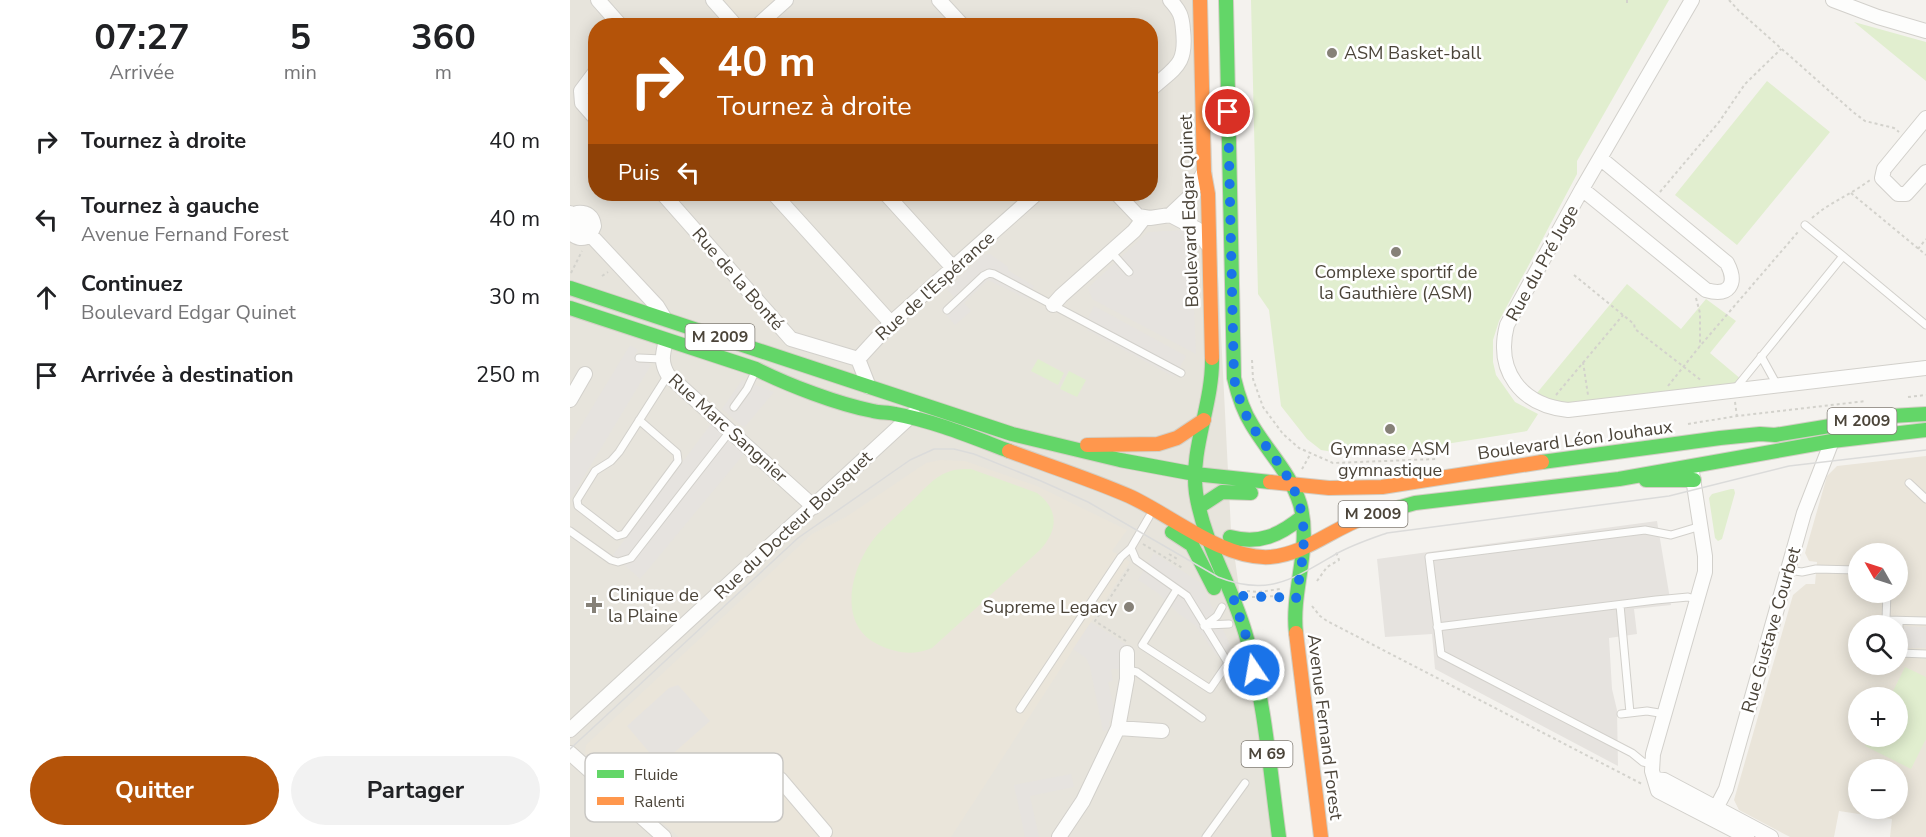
<!DOCTYPE html>
<html lang="fr">
<meta charset="utf-8">
<style>
:root{--surface:#fff;--page:#f2f2f2;--text:#202124;--muted:#757577;--accent:#b45309}
body{margin:0;font-family:"Nunito Sans",sans-serif;background:var(--page);color:var(--text);height:100vh;display:flex;flex-direction:column;font-size:22px;white-space:nowrap}
*{box-sizing:border-box;margin:0}
p{font-size:20px;color:var(--muted)}
.icon{flex:none;width:33px;height:33px;fill:none;stroke:currentColor;stroke-width:2;stroke-linecap:round;stroke-linejoin:round}
.map{position:relative;flex:1;overflow:hidden}
.sheet{display:flex;flex-direction:column;background:var(--surface);width:570px}
.sheet>*{flex:none}
.hud{position:absolute;left:18px;top:18px;width:570px;height:183px;border-radius:24px;box-shadow:0 3px 15px #0003;background:#b45309;color:#fff;overflow:hidden}
.needle{width:39px;rotate:309deg}
.fabs{position:absolute;left:1278px;top:543px;display:grid;gap:12px}
.fabs a{display:grid;place-items:center;width:60px;height:60px;border-radius:50%;background:var(--surface);box-shadow:0 3px 15px #0003;font-size:30px}
.pin{position:absolute;display:grid;place-items:center;width:51px;height:51px;color:#fff;margin:-26px;border:3px solid #fff;border-radius:50%;box-shadow:0 2px 6px #0007}
.me{position:absolute;width:66px;margin:-33px;rotate:348deg;stroke-linejoin:round;filter:drop-shadow(0 0 4px #0008)}
.turn{display:flex;align-items:center;gap:21px;height:126px;padding:0 30px;font-size:27px}
.turn .icon{width:78px;height:78px;stroke-width:2.5}
.turn b{display:block;font-size:42px;line-height:51px}
.then{display:flex;align-items:center;height:57px;padding:0 30px;background:#0003;gap:12px;font-size:22px}
.eta{display:flex;justify-content:space-evenly;align-items:center;height:102px;text-align:center}
.eta b{font-size:36px;font-weight:700;line-height:42px}
.button{display:flex;gap:12px;margin-top:auto;padding:12px 30px}
.button a{flex:1;height:69px;border-radius:36px;background:var(--accent);color:#fff;font-size:24px;font-weight:700;line-height:69px;text-align:center}
.button a+a{background:var(--page);color:var(--text)}
ul{padding:0;list-style:none}
li{display:flex;align-items:center;gap:18px;height:78px;padding:0 30px}
li div{flex:1}
li b{display:block;font-size:22px}
li em{font-style:normal}
main{display:flex;flex:1;min-height:0}
.map>svg:first-child{display:block}
.residential{fill:#e7e4dc;fill-rule:evenodd}
.education{fill:#eae5da;fill-rule:evenodd}
.green{fill:#e1eecf}
.parking{fill:#e6e3df}
.lines{fill:none;stroke-linecap:round;stroke-linejoin:round}
.lane-casing{stroke:#d2d0cb;stroke-width:9}
.street-casing{stroke:#d2d0cb;stroke-width:16}
.fast-casing{stroke:#d3cfc5;stroke-width:16}
.slow-casing{stroke:#d3cfc5;stroke-width:16}
.path{stroke:#d3d2cc;stroke-width:2;stroke-dasharray:3 3;stroke-linecap:butt}
.lane{stroke:#fdfdfc;stroke-width:7}
.street{stroke:#fdfdfc;stroke-width:14}
.fast{stroke:#63d668;stroke-width:14}
.slow{stroke:#ff974d;stroke-width:14}
.tram{stroke:#dbdbda;stroke-width:1.5}
.route{stroke:#1a73e8;stroke-width:10;stroke-dasharray:0 18}
.poi-dot{fill:#868178;stroke:#fff;stroke-width:2}
.labels{text-anchor:middle;dominant-baseline:central;stroke-width:5;stroke-linejoin:round;paint-order:stroke}
.shield{fill:#fff;stroke:#817c74;stroke-width:1.5}
.shield-label{font-size:16px;font-weight:bold;fill:#4b4439}
.poi-label{font-size:18px;fill:#4b4439;stroke:#fff;text-anchor:start}
.street-label{font-size:18px;fill:#4b4439;stroke:#fff}
.key{fill:#fff;stroke:#c9c7c4;stroke-width:1.5}
.key-label{font-size:16px;fill:#4b4439}
</style>
<main>
<section class="sheet">
<div class="eta">
<div><b>07:27</b><p>Arrivée</p></div>
<div><b>5</b><p>min</p></div>
<div><b>360</b><p>m</p></div>
</div>
<ul>
<li><svg class="icon" aria-label="right" viewBox="0 0 24 24"><path d="M7 20v-9h11M14 6l5 5-5 5"/></svg><div><b>Tournez à droite</b></div><em>40 m</em></li>
<li><svg class="icon" aria-label="left" viewBox="0 0 24 24"><path d="M17 20v-9H6M10 6l-5 5 5 5"/></svg><div><b>Tournez à gauche</b><p>Avenue Fernand Forest</p></div><em>40 m</em></li>
<li><svg class="icon" aria-label="ahead" viewBox="0 0 24 24"><path d="M12 20V5M6 11l6-6 6 6"/></svg><div><b>Continuez</b><p>Boulevard Edgar Quinet</p></div><em>30 m</em></li>
<li><svg class="icon" aria-label="arrive" viewBox="0 0 24 24"><path d="M6 21V4h12l-3 4 3 4H6"/></svg><div><b>Arrivée à destination</b></div><em>250 m</em></li>
</ul>
<div class="button"><a>Quitter</a><a>Partager</a></div>
</section>
<div class="map">
<svg width="1356" height="837" viewBox="0 0 1356 837">
<rect width="100%" height="100%" fill="#f4f2ee"/>
<!-- residential -->
<path class="residential" d="M0,0h634l27,530 42,307h-703zM26,26h554v168h-554z"/>
<!-- education -->
<path class="education" d="M152,0h56l-29,26 -5,-1z
M1356,456v381h-36l2,-18 -53,-8 -5,26h-44l-51,-27 -5,-10 59,-205 13,-11h9l2,-22 -8,-1 -4,-8 22,-77 10,-10zM1288,554h40v38h-40zM1288,626h40v38h-40zM1288,698h40v38h-40zM1288,770h40v38h-40z
M370,460l25,1 72,25 90,44 -15,21 18,11 -179,275h-272l-94,-84 1,-8 226,-211 34,-17 80,-54z"/>
<!-- green -->
<path class="green" d="M681,0h418l-92,161v13l-78,147 -6,19v22l3,13 19,27 23,12 -11,17 -163,26 -43,-7 -14,-11 -26,-33 -12,-96 -11,-16z
M1284,22l72,20v39z
M1197,81l63,51 -93,113 -62,-50z
M1057,284l54,45 25,-30 30,22 -26,32 32,27 -8,10 -155,19 -47,-10z
M468,359l26,14 -6,12 -27,-14z
M499,371l17,9 -9,17 -17,-8z
M401,469l66,24c22,16 21,37 4,56l-109,99c-18,8 -36,5 -53,-3 -44,-20 -28,-80 -2,-110 10,-11 22,-21 33,-32 11,-10 23,-26 38,-31 7,-3 15,-3 23,-3z
M1161,489h3l1,4 -13,46 -4,2 -3,-3 -6,-40 3,-4z
M1335,667l21,10v62l-15,30 -46,-23 5,-9 28,-1v-38l-8,-1z"/>
<!-- parking -->
<path class="parking" d="M615,230l6,6 5,118 -104,-55 -4,-11 60,-56z
M420,254l17,12 2,5 25,15 -7,13 -39,-19 -24,23 7,8 -16,14 -14,-16 13,-12 -7,-8 36,-34z
M524,306l92,50 -12,21 -87,-47 5,-9 -4,-3z
M60,345l8,5 -3,5 16,10 -81,135v-56z
M172,380l32,12 -30,36 -22,-19z
M141,424l33,30 -104,125 -27,-24z
M1087,521l14,84 -37,4 3,25 -28,4 3,51 5,21 1,56 -183,-97 -3,-35 -47,3 -8,-78z
M584,553l47,30 33,70 -17,3 -22,-31 -16,-11 -21,-21 -20,-13z
M521,622l36,23 1,24h-17l2,12 -5,1 6,26 -4,14 -1,-2 1,10 -7,1 -13,-64 -4,-9 -13,-9z
M1334,626l22,1v21h-23z
M108,685l32,36 -50,44 -33,-39 42,-38z
M501,774l3,13 -44,9 9,41h-14l-11,-52z"/>
<g class="lines">
<!-- lane casing -->
<g class="lane-casing">
<path id="lane" d="M1235,225l38,31
M541,252l18,20
M377,310l36,-34 6,-3 5,1 187,99
M1191,356l16,29
M69,358l23,1
M1165,389l108,-133 83,69
M164,407l13,-18 8,-17
M69,420l38,33 1,8 -54,73 -7,2 -39,-30 -1,-6 18,-29 16,-10 8,-9 49,-77
M1339,483l17,16
M0,531l41,29 7,2 13,-4 100,-128
M561,548l5,12 51,36 41,67 -18,26 -68,-44 35,-56
M1218,570l14,2 14,-3 42,1
M1317,592l-1,28 40,1
M1050,605l10,108
M1329,621v32l27,1
M637,625l22,-1
M634,626l13,-10 5,-9
M867,627l219,-27 32,-3 10,3
M558,670l9,2 65,46
M450,709l101,-152 10,-9 18,-31
M1051,714l26,-3 18,3
M1082,764l-9,-2 -11,-9 -191,-99 -12,-97 216,-27 26,5 30,-9
M636,837l39,-54"/>
</g>
<!-- street casing -->
<g class="street-casing">
<path id="street" d="M28,0l23,26
M143,0l23,26
M369,0l24,26
M1122,0l-110,189 -75,136c-12,46 14,80 61,85l358,-42
M1263,0l45,17 48,14
M187,26l29,-26
M26,71l-15,20 1,12 14,16
M580,90c25,-23 37,-24 33,-60 -1,-14 -3,-19 -13,-30
M1356,118l-42,51 -2,9 16,16h8l20,-22
M1012,189l124,101c23,7 32,-6 21,-27l-127,-105
M93,194l128,145 67,20
M204,194l117,129
M316,194l68,75
M547,194l21,22 12,2 20,-3 19,-18 15,-25
M0,213l87,93 8,13
M600,215l27,14 10,15
M0,220l7,-7c10,-1 16,3 17,13l-4,9c-7,5 -15,4 -20,-4
M483,305l8,-9 73,-65 10,-13
M96,340c-3,13 -6,22 2,35l146,132
M299,387l-11,-28 33,-36 145,-129
M0,400l15,-26
M1122,472l13,84v16l-52,182 -1,17 6,20 89,46
M548,728l44,3
M0,730l343,-316
M0,753l94,84
M210,779l45,53
M1085,779l9,1 107,57
M1141,818l15,-29 78,-276 28,-72
M489,837l24,-36 35,-73 9,-49v-26"/>
</g>
<!-- fast casing -->
<g class="fast-casing">
<path id="fast" d="M656,0l8,378c4,17 9,33 18,47 16,27 39,49 48,79 12,44 -9,86 -4,129
M0,288l442,146 108,26 75,14 75,8
M0,308l186,61c32,16 81,35 117,42 7,2 15,1 22,3 39,7 77,23 114,37
M642,358c1,46 -22,90 -16,135 8,52 38,96 51,146 18,65 23,132 32,198
M972,462l178,-24 40,-4 15,1 116,-19 35,-2
M1076,480h48
M629,507l23,-15 29,1
M796,517l49,-14 204,-24 213,-38 94,-11
M602,532l20,13 22,43
M660,537c29,8 50,-2 72,-20"/>
</g>
<!-- slow casing -->
<g class="slow-casing">
<path id="slow" d="M630,0l4,172 4,22 4,164
M517,445l71,-1 19,-6 27,-18
M439,451c40,15 81,28 120,45 42,19 94,64 141,61 36,-3 63,-29 96,-40
M700,482l59,6 53,-1 160,-25
M726,633l25,204"/>
</g>
<!-- path -->
<path class="path" d="M1159,0l10,11 114,101 12,9 29,7 5,4
M1057,3v-3
M1090,192l59,-70 26,-38 36,-35
M1281,193l75,62
M1242,218c18,-16 40,-24 58,-38
M1348,249l8,-10
M1,273l11,-22
M1004,275l60,49 1,5 67,52
M32,276l6,-4
M1126,298l4,15v33
M682,360l1,19 10,28 20,27 16,14 34,15 103,-4
M1013,362l5,33
M1098,386l32,-40 98,-114
M986,395l67,-80
M1338,397l18,-2
M1165,402l2,15
M1118,424l49,-8 129,-15
M732,469l9,-16
M573,544l41,25
M599,554l10,6
M747,581l10,-14 12,-7 -3,-8
M677,591l12,1 21,-3
M682,597l27,-1
M742,606l8,10 7,5 315,163
M556,641l-31,-20 35,-54"/>
<!-- lane -->
<use href="#lane" class="lane"/>
<!-- street -->
<use href="#street" class="street"/>
<!-- fast -->
<use href="#fast" class="fast"/>
<!-- slow -->
<use href="#slow" class="slow"/>
<!-- tram -->
<path class="tram" d="M0,749l228,-211 112,-78 24,-11h20l20,5 67,27 47,21 130,75c50,20 75,2 118,-23 16,-9 34,-15 51,-21l282,-37 120,-30 137,-16"/>
</g>
<g class="lines">
<!-- route -->
<path class="route" d="M658,112l6,266c4,19 10,36 20,51 19,29 43,52 48,88 5,29 -2,54 -6,82 -22,-4 -43,0 -64,-5l15,45 7,31"/>
</g>
<!-- markers -->
<g class="poi-dot">
<circle cx="762" cy="53" r="6"/>
<circle cx="826" cy="252" r="6"/>
<circle cx="820" cy="429" r="6"/>
<path d="M21 596h6v6h6v6h-6v6h-6v-6h-6v-6h6z"/>
<circle cx="559" cy="607" r="6"/>
</g>
<g class="labels">
<!-- shield labels -->
<g class="shield">
<rect x="115.5" y="324" width="69" height="26" rx="4.5"/>
<rect x="1257.5" y="408" width="69" height="26" rx="4.5"/>
<rect x="768.5" y="501" width="69" height="26" rx="4.5"/>
<rect x="671.5" y="741" width="51" height="26" rx="4.5"/>
</g>
<g class="shield-label">
<text x="150" y="337">M 2009</text>
<text x="1292" y="421">M 2009</text>
<text x="803" y="514">M 2009</text>
<text x="697" y="754">M 69</text>
</g>
<!-- poi labels -->
<g class="poi-label">
<text x="774" y="53">ASM Basket-ball</text>
<text x="826" y="272" text-anchor="middle">Complexe sportif de<tspan x="826" dy="21">la Gauthière (ASM)</tspan></text>
<text x="820" y="449" text-anchor="middle">Gymnase ASM<tspan x="820" dy="21">gymnastique</tspan></text>
<text x="38" y="595">Clinique de<tspan x="38" dy="21">la Plaine</tspan></text>
<text x="547" y="607" text-anchor="end">Supreme Legacy</text>
</g>
<!-- street labels -->
<g class="street-label">
<text transform="translate(619 211) rotate(-92)">Boulevard Edgar Quinet</text>
<text transform="translate(972 263) rotate(-61)">Rue du Pré Juge</text>
<text transform="translate(168 279) rotate(49)">Rue de la Bonté</text>
<text transform="translate(365 286) rotate(-42)">Rue de l'Espérance</text>
<text transform="translate(158 428) rotate(42)">Rue Marc Sangnier</text>
<text transform="translate(1005 440) rotate(-8)">Boulevard Léon Jouhaux</text>
<text transform="translate(223 525) rotate(-43)">Rue du Docteur Bousquet</text>
<text transform="translate(1201 630) rotate(-74)">Rue Gustave Courbet</text>
<text transform="translate(755 727) rotate(83)">Avenue Fernand Forest</text>
</g>
</g>
<!-- legend -->
<rect x="15" y="753" width="198" height="69" rx="9" class="key"/>
<rect x="27" y="770" width="27" height="8" fill="#63d668"/>
<rect x="27" y="797" width="27" height="8" fill="#ff974d"/>
<g class="key-label">
<text x="64" y="780">Fluide</text>
<text x="64" y="807">Ralenti</text>
</g>
</svg>
<div class="fabs">
<a><svg class="needle" viewBox="-14 -14 28 28"><path d="M0-13l5 13h-10z" fill="#e53935"/><path d="M0 13l5-13h-10z" fill="#757577"/></svg></a>
<a><svg class="icon" aria-label="search" viewBox="0 0 24 24"><circle cx="10" cy="10" r="6"/><path d="M15 15l6 6"/></svg></a>
<a>+</a>
<a>−</a>
</div>
<div class="pin" style="left:658px;top:112px;background:#d93025"><svg class="icon" aria-label="arrive" viewBox="0 0 24 24"><path d="M6 21V4h12l-3 4 3 4H6"/></svg></div>
<svg class="me" style="left:684px;top:670px" viewBox="-20 -20 40 40"><circle r="17" fill="#1a73e8" stroke="#fff" stroke-width="3"/><path d="M0-11L8 9 0 5-8 9z" fill="#fff"/></svg>
<div class="hud">
<div class="turn"><svg class="icon" aria-label="right" viewBox="0 0 24 24"><path d="M7 20v-9h11M14 6l5 5-5 5"/></svg><div><b>40 m</b>Tournez à droite</div></div>
<div class="then">Puis<svg class="icon" aria-label="left" viewBox="0 0 24 24"><path d="M17 20v-9H6M10 6l-5 5 5 5"/></svg></div>
</div>
</div>
</main>
